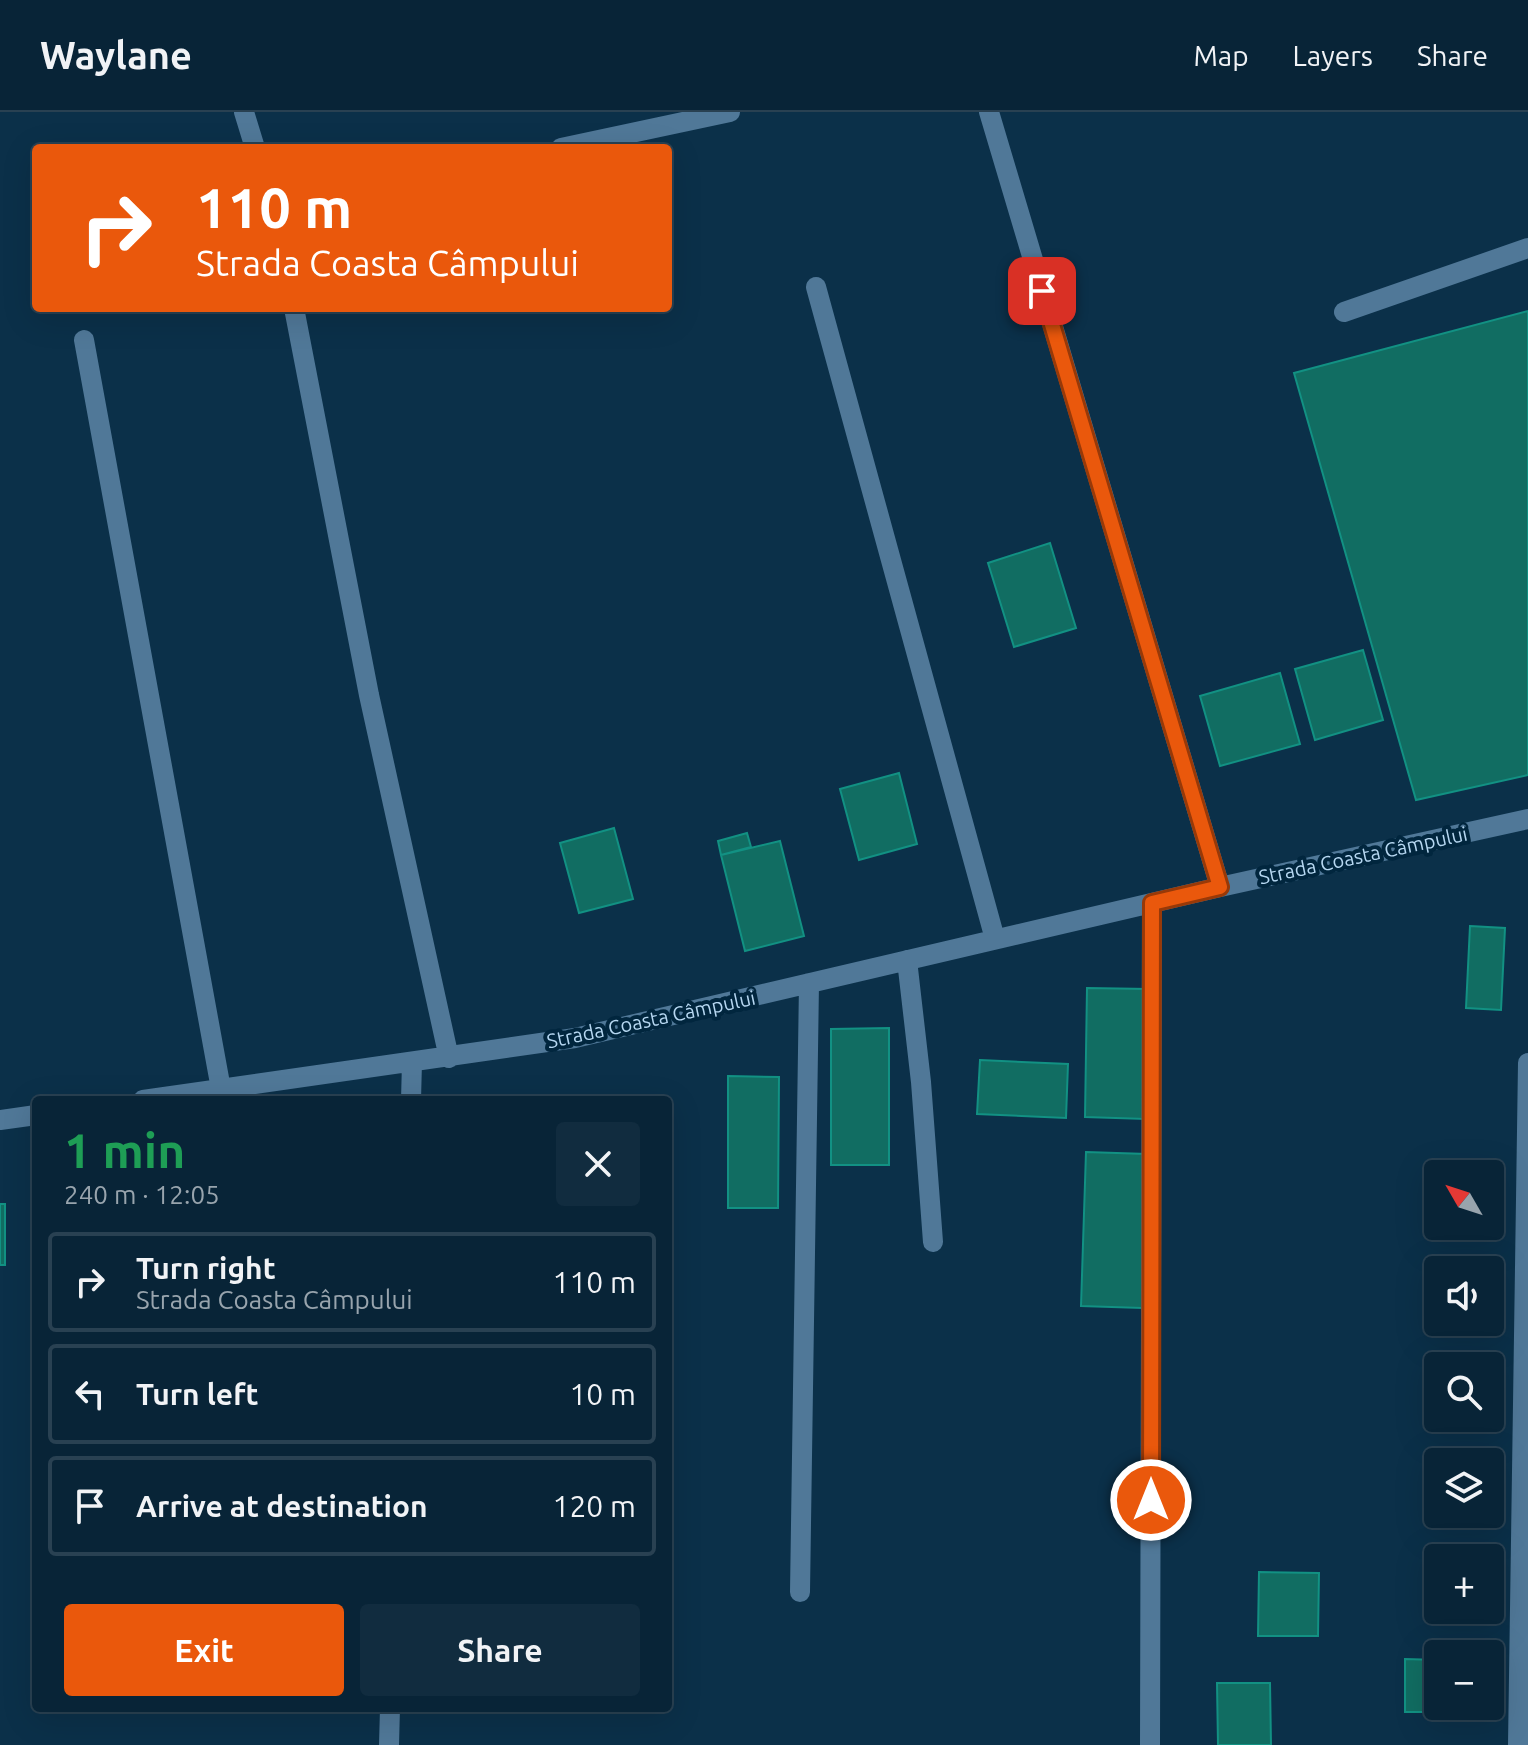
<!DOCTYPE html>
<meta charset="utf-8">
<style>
:root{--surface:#082437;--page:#112c3f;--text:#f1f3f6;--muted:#98a4ad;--line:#294152;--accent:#ea580c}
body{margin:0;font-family:Ubuntu,sans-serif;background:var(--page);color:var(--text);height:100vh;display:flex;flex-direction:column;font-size:30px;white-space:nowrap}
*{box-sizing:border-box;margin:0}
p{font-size:26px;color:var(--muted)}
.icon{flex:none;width:44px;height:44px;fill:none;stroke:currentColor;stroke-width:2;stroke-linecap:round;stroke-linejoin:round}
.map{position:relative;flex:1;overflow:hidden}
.drawer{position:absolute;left:32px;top:984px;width:640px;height:616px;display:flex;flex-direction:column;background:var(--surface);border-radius:8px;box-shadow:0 8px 32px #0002,0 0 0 2px var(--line)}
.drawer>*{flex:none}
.hud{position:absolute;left:32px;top:32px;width:640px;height:168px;border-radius:8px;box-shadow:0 8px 32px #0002,0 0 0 2px var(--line);background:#ea580c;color:#fff;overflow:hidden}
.needle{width:52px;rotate:309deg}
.buttons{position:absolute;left:1424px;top:1048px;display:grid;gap:16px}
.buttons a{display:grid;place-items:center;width:80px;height:80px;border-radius:8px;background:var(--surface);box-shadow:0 8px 32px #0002,0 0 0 2px var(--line);font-size:40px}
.pin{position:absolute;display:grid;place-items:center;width:68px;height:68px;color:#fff;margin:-34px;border-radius:16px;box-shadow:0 4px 12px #0006}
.me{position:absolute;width:88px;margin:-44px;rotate:0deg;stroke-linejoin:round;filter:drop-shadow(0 0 6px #0008)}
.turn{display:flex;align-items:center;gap:28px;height:168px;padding:0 32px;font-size:36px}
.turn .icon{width:104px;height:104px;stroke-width:2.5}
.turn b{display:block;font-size:56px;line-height:68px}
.round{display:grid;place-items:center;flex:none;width:84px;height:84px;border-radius:8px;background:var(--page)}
.head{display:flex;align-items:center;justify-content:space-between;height:136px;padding:0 32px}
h1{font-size:48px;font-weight:700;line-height:60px;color:#1e9e55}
.cta{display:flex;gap:16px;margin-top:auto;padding:16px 32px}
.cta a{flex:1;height:92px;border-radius:8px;background:var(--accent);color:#fff;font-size:32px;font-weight:700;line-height:92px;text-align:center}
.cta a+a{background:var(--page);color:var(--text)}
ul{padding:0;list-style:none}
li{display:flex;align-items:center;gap:24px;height:100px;margin:0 16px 12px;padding:0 16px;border:4px solid var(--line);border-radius:8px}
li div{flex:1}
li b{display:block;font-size:30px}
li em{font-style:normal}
header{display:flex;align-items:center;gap:48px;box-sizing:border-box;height:112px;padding:0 40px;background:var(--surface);border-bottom:2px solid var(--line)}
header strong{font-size:38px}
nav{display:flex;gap:44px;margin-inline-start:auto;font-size:28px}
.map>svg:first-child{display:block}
.building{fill:#116d62;stroke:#129183;stroke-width:2}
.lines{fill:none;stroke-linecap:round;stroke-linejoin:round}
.minor{stroke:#507898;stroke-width:20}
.route-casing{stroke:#983908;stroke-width:20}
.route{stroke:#ea580c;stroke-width:14}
.labels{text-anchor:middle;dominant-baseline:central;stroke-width:8;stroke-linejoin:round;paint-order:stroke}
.street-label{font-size:20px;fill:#b6d7f1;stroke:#01263e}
</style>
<header>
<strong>Waylane</strong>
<nav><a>Map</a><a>Layers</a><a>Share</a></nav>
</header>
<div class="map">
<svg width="1528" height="1633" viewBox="0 0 1528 1633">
<rect width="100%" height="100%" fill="#0b3049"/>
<!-- building -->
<path class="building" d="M1528,199v464l-112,25 -122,-427z
M1050,431l26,85 -62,19 -26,-84z
M1363,538l20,70 -68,20 -20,-71z
M1280,561l20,71 -80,22 -20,-70z
M899,661l18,71 -58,16 -19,-71z
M614,716l19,71 -54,14 -19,-70z
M747,721l4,14 -30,8 -3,-14z
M780,729l24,95 -59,15 -24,-96z
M1470,814l35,2 -4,82 -35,-2z
M1087,876l62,1 -3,130 -61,-2z
M889,916v137h-58v-136z
M980,948l88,4 -2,54 -89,-4z
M728,964l51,1 -1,131h-50z
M1086,1040l61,2 -5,154 -61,-2z
M0,1092h5v61h-5z
M1259,1460l60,1 -1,63h-60z
M1405,1547l33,1v46h28v6h-61z
M1217,1571h53l1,62h-53z"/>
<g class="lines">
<!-- minor -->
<path class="minor" d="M244,0l11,36
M989,0l231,775
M561,36l169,-36
M816,175l179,652
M294,196l75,387 80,363
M1344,200l184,-64
M84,228l137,749
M907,848l14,122 12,160
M143,988l432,-62 645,-151 308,-68
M411,988l1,-38
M0,1008l36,-5
M800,1480l9,-609
M389,1633l1,-37
M1150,1633l2,-842
M1518,1633l10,-682"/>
</g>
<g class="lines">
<!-- route casing -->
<g class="route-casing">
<path id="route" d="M1042,179l178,596 -68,16 -1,597"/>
</g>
<!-- route -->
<use href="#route" class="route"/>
</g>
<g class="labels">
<!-- street labels -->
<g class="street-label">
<text transform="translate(1363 743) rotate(-12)">Strada Coasta Câmpului</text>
<text transform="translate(651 907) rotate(-12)">Strada Coasta Câmpului</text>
</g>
</g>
</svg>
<div class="buttons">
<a><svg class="needle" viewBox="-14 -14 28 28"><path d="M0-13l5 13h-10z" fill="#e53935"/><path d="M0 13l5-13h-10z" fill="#98a4ad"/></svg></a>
<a><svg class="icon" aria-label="sound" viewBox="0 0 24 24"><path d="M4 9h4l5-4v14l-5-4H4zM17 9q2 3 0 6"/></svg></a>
<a><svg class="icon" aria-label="search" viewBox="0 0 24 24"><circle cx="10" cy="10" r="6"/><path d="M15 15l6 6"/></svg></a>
<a><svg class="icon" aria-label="layers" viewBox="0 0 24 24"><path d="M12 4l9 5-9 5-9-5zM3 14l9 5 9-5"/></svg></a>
<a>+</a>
<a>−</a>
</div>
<div class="pin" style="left:1042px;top:179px;background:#d93025"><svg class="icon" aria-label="arrive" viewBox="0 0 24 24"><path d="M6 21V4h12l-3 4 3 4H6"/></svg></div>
<svg class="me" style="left:1151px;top:1388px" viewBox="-20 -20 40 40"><circle r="17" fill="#ea580c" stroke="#fff" stroke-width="3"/><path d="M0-11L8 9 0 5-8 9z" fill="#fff"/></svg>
<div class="hud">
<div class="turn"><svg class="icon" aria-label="right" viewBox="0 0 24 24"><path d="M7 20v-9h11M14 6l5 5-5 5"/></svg><div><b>110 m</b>Strada Coasta Câmpului</div></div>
</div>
<section class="drawer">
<div class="head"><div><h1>1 min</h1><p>240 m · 12:05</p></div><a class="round"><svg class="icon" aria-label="close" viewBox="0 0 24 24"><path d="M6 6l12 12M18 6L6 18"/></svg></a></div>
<ul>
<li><svg class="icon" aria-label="right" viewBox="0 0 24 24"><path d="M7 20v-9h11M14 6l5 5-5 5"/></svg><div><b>Turn right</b><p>Strada Coasta Câmpului</p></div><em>110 m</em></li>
<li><svg class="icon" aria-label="left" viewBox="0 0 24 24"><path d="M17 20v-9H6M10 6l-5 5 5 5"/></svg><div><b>Turn left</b></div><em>10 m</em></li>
<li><svg class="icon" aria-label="arrive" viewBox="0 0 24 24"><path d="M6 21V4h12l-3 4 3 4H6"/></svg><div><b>Arrive at destination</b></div><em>120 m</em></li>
</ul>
<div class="cta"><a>Exit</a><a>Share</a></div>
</section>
</div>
